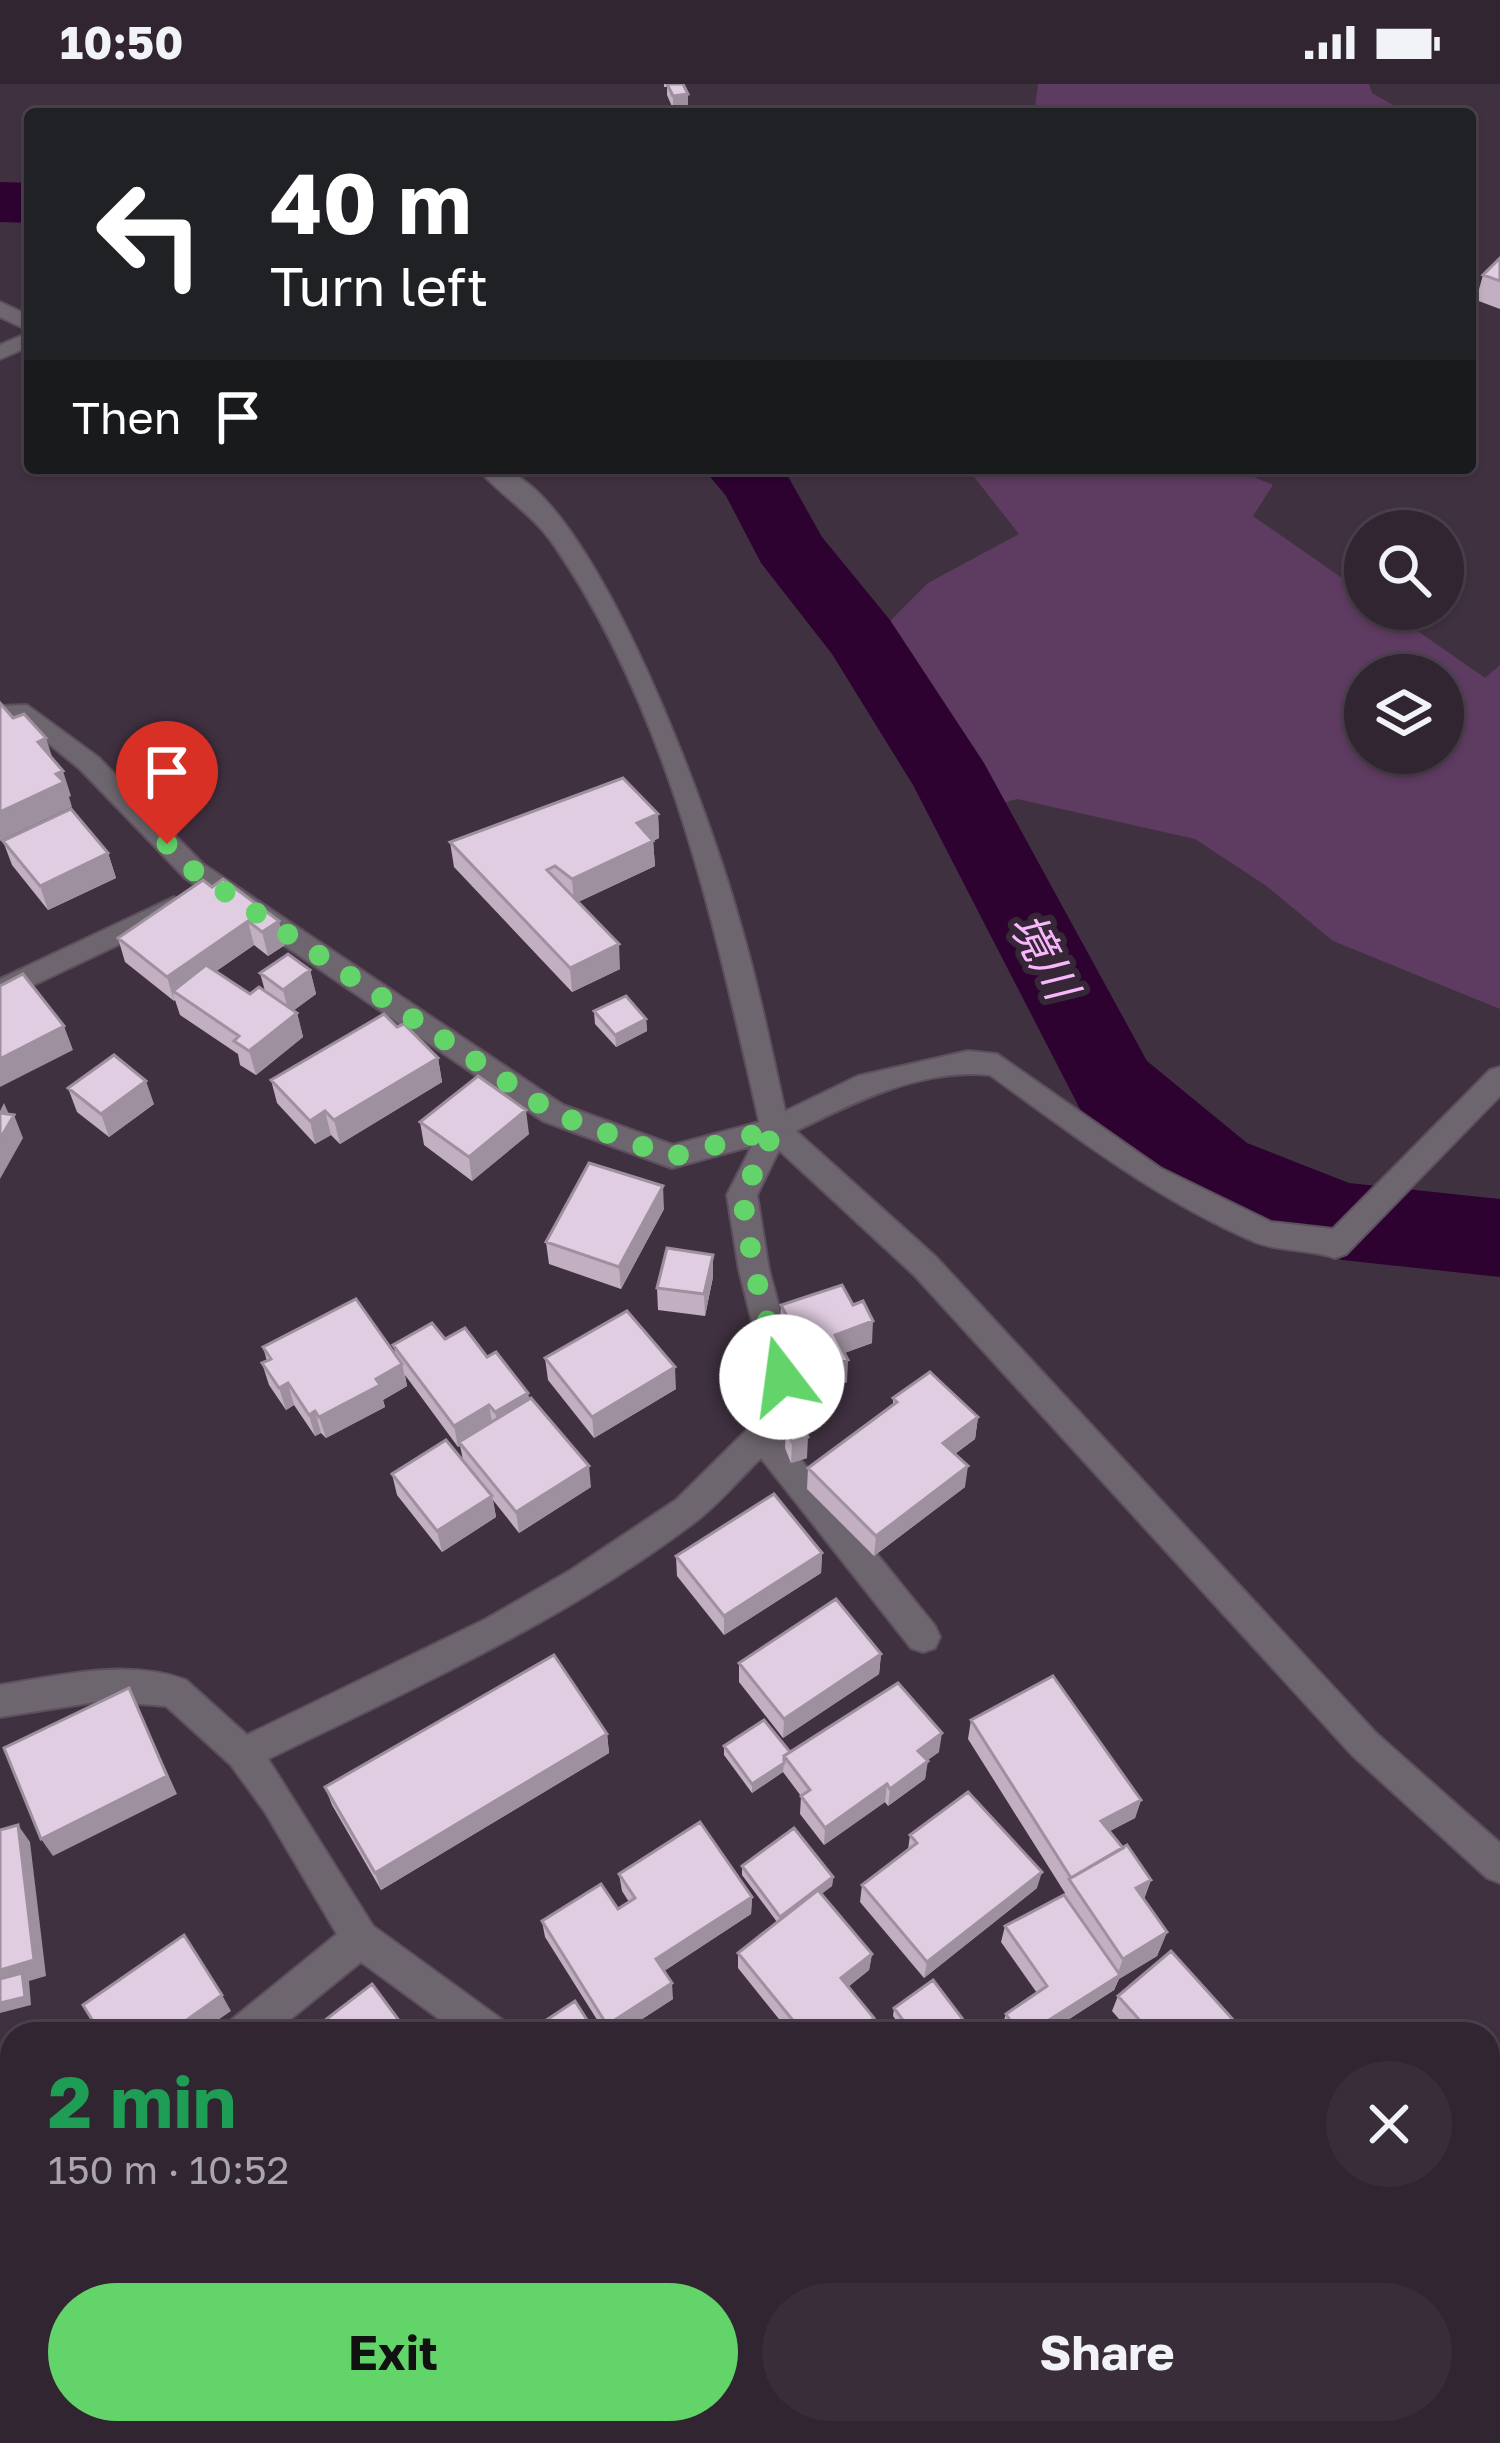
<!DOCTYPE html>
<meta charset="utf-8">
<style>
:root{--surface:#302531;--page:#382d39;--text:#f1f3f6;--muted:#a8a5ab;--line:#4b424d;--accent:#62d469}
body{margin:0;font-family:"Golos Text","Noto Sans JP",sans-serif;background:var(--page);color:var(--text);height:100vh;display:flex;flex-direction:column;font-size:45px;white-space:nowrap}
*{box-sizing:border-box;margin:0}
p{font-size:39px;color:var(--muted)}
.icon{flex:none;width:66px;height:66px;fill:none;stroke:currentColor;stroke-width:2;stroke-linecap:round;stroke-linejoin:round}
.map{position:relative;flex:1;overflow:hidden}
.details{position:absolute;left:0px;top:1938px;width:1500px;height:423px;display:flex;flex-direction:column;background:var(--surface);border-radius:36px 36px 0 0;box-shadow:0 3px 9px #0004,0 0 0 3px var(--line)}
.details>*{flex:none}
.guide{position:absolute;left:24px;top:24px;width:1452px;height:366px;border-radius:12px;box-shadow:0 3px 9px #0004,0 0 0 3px var(--line);background:#202124;color:#fff;overflow:hidden}
.fabs{position:absolute;left:1344px;top:426px;display:grid;gap:24px}
.fabs a{display:grid;place-items:center;width:120px;height:120px;border-radius:50%;background:var(--surface);box-shadow:0 3px 9px #0004,0 0 0 3px var(--line);font-size:60px}
.pin{position:absolute;display:grid;place-items:center;width:102px;height:102px;color:#fff;margin:-123px -51px;border-radius:50% 50% 50% 0;rotate:-45deg;box-shadow:0 0 12px #0007}
.pin .icon{rotate:45deg}
.me{position:absolute;width:132px;margin:-66px;rotate:345deg;stroke-linejoin:round;filter:drop-shadow(0 0 9px #0008)}
.turn{display:flex;align-items:center;gap:42px;height:252px;padding:0 48px;font-size:54px}
.turn .icon{width:156px;height:156px;stroke-width:2.5}
.turn b{display:block;font-size:84px;line-height:102px}
.then{display:flex;align-items:center;height:114px;padding:0 48px;background:#0003;gap:24px;font-size:45px}
.round{display:grid;place-items:center;flex:none;width:126px;height:126px;border-radius:63px;background:var(--page)}
.headline{display:flex;align-items:center;justify-content:space-between;height:204px;padding:0 48px}
h1{font-size:72px;font-weight:700;line-height:90px;color:#1e9e55}
.primary-button{display:flex;gap:24px;margin-top:auto;padding:24px 48px}
.primary-button a{flex:1;height:138px;border-radius:72px;background:var(--accent);color:#111;font-size:48px;font-weight:700;line-height:138px;text-align:center}
.primary-button a+a{background:var(--page);color:var(--text)}
.status{display:flex;justify-content:space-between;align-items:center;height:84px;padding:0 60px;background:var(--surface);direction:ltr}
.status svg{height:33px;fill:currentColor}
.map>svg:first-child{display:block}
.green{fill:#5e3b60;fill-rule:evenodd}
.lines{fill:none;stroke-linecap:round;stroke-linejoin:round}
.river{fill:#2d0231;fill-rule:evenodd}
.service-casing{stroke:#5d4f5e;stroke-width:4}
.minor-casing{stroke:#5d4f5e;stroke-width:4}
.tertiary-casing{stroke:#5d4f5e;stroke-width:4}
.service{fill:#6e666e;fill-rule:evenodd}
.minor{fill:#6e666e;fill-rule:evenodd}
.tertiary{fill:#6e666e;fill-rule:evenodd}
.wall{fill:#c2b0c2}
.shaded-wall{fill:#9e909e}
.building{fill:#e1cde1;stroke:#9e909e;stroke-width:3}
.route{stroke:#62d469;stroke-width:21;stroke-dasharray:0 37.8}
.labels{text-anchor:middle;dominant-baseline:central;stroke-width:12;stroke-linejoin:round;paint-order:stroke}
.water-label{font-size:45px;font-style:italic;fill:#f9b6fd;stroke:#352736}
</style>
<div class="status"><b>10:50</b><svg viewBox="0 0 49 12"><path d="M0 12V9h3v3zM5 12V6h3v6zM10 12V3h3v9zM15 12V0h3v12zM26 1h20v11H26zM47 4h2v5h-2z"/></svg></div>
<div class="map">
<svg width="1500" height="2359" viewBox="0 0 1500 2359">
<rect width="100%" height="100%" fill="#403141"/>
<!-- green -->
<path class="green" d="M1038,0h331l3,9 21,12 -8,9h-351z
M967,384h266l40,17 -20,31 112,78v15h21l99,69 15,-13v344l-167,-68 -68,-56 -70,-46 -178,-40 -37,11 -74,-111 -25,-69 47,-47 91,-49zM1443,591v78h-78v-78z"/>
<g class="lines">
<!-- river -->
<path class="river" d="M0,98l30,1v40l-30,-1z
M703,384l82,3 37,66 68,83 94,143 163,298 100,82 102,40 151,16v78l-158,-17 -35,-11 -128,-52 -98,-86 -168,-326 -81,-131 -71,-91 -35,-67z"/>
<!-- service casing -->
<g class="service-casing">
<path id="service" d="M174,813l13,10 -4,7 -183,87v-22z"/>
</g>
<!-- minor casing -->
<g class="minor-casing">
<path id="minor" d="M30,248v14l-30,13v-14z
M27,621l71,52 105,107 360,241 110,40 94,-25 91,-44 110,-25 29,3 163,114 111,54 62,7 157,-159 10,-3v29l-154,158 -11,4c-26,-9 -58,-7 -80,-16 -98,-42 -179,-105 -265,-167 -67,-7 -136,27 -194,56l140,126 440,476 124,110v40l-13,-5 -135,-123 -438,-480 -135,-125 -22,45 12,75 29,107 -19,56 156,193 5,11 -5,11 -12,4 -12,-4 -150,-190c-22,21 -42,46 -66,64 -131,99 -281,166 -427,237l105,167 131,95 6,13h-50l-99,-72 -89,72h-48l6,-13 107,-87 -72,-122 -34,-47 -65,-59 -64,-5 -102,16v-32c59,-9 128,-27 186,-5l61,55 239,-116 85,-49 105,-70 73,-72 17,-51 -27,-107 -12,-75 25,-49 -80,22 -129,-47 -358,-243 -105,-109 -59,-48 -21,1v-16z
M12,2329v20h23l-3,10h-32v-25z
M815,2349h42l4,10h-42z"/>
</g>
<!-- tertiary casing -->
<g class="tertiary-casing">
<path id="tertiary" d="M0,218l30,14v15l-30,-14z
M477,384c8,0 20,-2 27,1 95,37 207,350 234,447 21,70 35,142 51,213l-4,8 -10,3 -14,-11c-46,-200 -89,-412 -207,-584 -23,-33 -53,-49 -77,-77z"/>
</g>
<!-- service -->
<use href="#service" class="service"/>
<!-- minor -->
<use href="#minor" class="minor"/>
<!-- tertiary -->
<use href="#tertiary" class="tertiary"/>
</g>
<!-- wall -->
<path class="wall" d="M664,0h19l5,10v13l-15,2 -6,-14v-8h-3z
M1500,174v51l-24,-9 7,-25z
M658,730l1,24 -6,3 2,25 -77,36 42,67 -48,23 -118,-125 -4,-25z
M3,757l105,12 8,25 -68,32 -36,-45z
M203,796l82,65 -17,11 -14,-11 -39,27 35,22 15,-3 -5,-18 50,-3 6,24 -22,16 3,3 6,24 -47,38 -16,-10 -2,-11 -58,-39 -5,-15 -1,1 -49,-39 -7,-24z
M594,927l52,8 1,12 -31,16 -21,-23z
M397,943l41,31 4,24 -102,62 -9,-9 -16,9 -38,-41 -6,-23z
M68,1004l86,16 -45,33 -32,-25z
M420,1038l109,12 -57,47 -48,-36z
M664,1125l-43,80 -72,-25 -3,-22z
M713,1171v22l-8,39 -47,-6 -1,-22z
M781,1221l91,38 -28,10 3,29 -32,11 -35,-66z
M445,1255l42,18 41,36 1,6 62,88 -72,46 -26,-33 3,17 -54,35 -45,-57 -5,-21 71,-14 -3,-14 -2,1 -53,-72 2,11 -24,14 2,7 -59,31 -5,-5 -6,3 -21,-31 -8,5 -17,-25 -7,-22 5,-2 -4,-14 133,8 -3,-10z
M545,1274l131,31 -82,49 -46,-58z
M893,1314l85,19 -3,22 -20,15 10,33 -91,69 -67,-67 1,-21 85,-63z
M786,1343l21,31 -16,5 -6,-15z
M822,1469l-1,20 -97,62 -47,-59 -1,-20z
M881,1570l-2,20 -96,64 -44,-56v-19z
M971,1636l170,80 -6,18 -25,13 41,49 -7,19 23,33 -10,24 -38,23 -5,11 -68,44h-42l-3,-5 5,-15 31,-21 -36,-51 4,-16 59,-30 1,-3 -97,-154z
M607,1650l2,19 -228,137 -49,-85 -7,-18z
M724,1662l66,6h149l-12,8 -2,19 -37,27 -3,-4 -61,43 -24,-31 1,-18 -18,-24 -31,21 -28,-38z
M910,1751l127,53 -113,90 -64,-76 2,-17 46,-35z
M742,1782l91,11 -1,9 -11,8 51,60 -3,16 -21,17 23,47h-80l-53,-66v-15l39,-31 -35,-47z
M619,1790l133,23 -1,17 -87,57 9,28 -54,35h-13l-61,-97 -3,-16 76,-12 11,-7 -7,-11z
M1118,1912l128,38h-114l-20,-23z
M894,1924l80,26h-68l-13,-18z
M1500,2034v139l-12,-14v-115z
M1286,2349h168l-11,10h-149z"/>
<!-- shaded-wall -->
<path class="shaded-wall" d="M688,10v13l-15,2v-13z
M46,654l8,25 -16,-21z
M63,687l8,25 -2,1 3,10 -72,34v-29z
M658,730l1,24 -21,10 -1,-25z
M653,757l2,25 -81,38 -2,-25z
M108,769l8,25 -68,32 -8,-24z
M248,837l6,24 -74,51 -7,-5 1,10 -7,-24z
M279,837l6,24 -17,11 -6,-24z
M619,860l1,25 -48,23 -2,-24z
M310,886l6,24 -27,20 -6,-24z
M297,929l6,24 -47,38 -7,-24z
M646,935l1,12 -31,16 -1,-12z
M64,942l9,24 -73,37v-28z
M438,974l4,24 -102,62 -6,-24z
M146,997l8,23 -45,33 -8,-23z
M4,1019l7,16 3,-4 9,23 -23,41v-68z
M526,1026l3,24 -57,47 -3,-24z
M325,1027l6,24 -16,9 -5,-23z
M663,1102l1,23 -43,80 -2,-22z
M713,1171v22l-8,39 -1,-22z
M873,1237l-1,22 -38,14 1,-22z
M848,1276l-1,22 -32,11 1,-21z
M402,1280l5,22 -24,14 2,7 -59,31 -7,-21 57,-38z
M675,1283l1,22 -82,49 -2,-21z
M288,1299l6,22 -8,5 -7,-22z
M528,1309l3,22 -32,19 -4,-22z
M489,1321l4,22 -34,15 1,4 -2,1 -4,-21z
M315,1327l6,22 -6,3 -6,-21z
M978,1333l-3,22 -35,25 3,-21z
M808,1353l-1,21 -16,5 1,-21z
M589,1382l2,21 -72,46 -3,-21z
M968,1382l-3,21 -91,69 2,-20z
M492,1412l4,21 -54,35 -5,-21z
M822,1469l-1,20 -97,62v-19z
M881,1570l-2,20 -96,64 1,-19z
M129,1604l48,106 -124,62 -12,-17z
M942,1649l-3,19 -23,17 2,-18z
M607,1650l2,19 -228,137 -6,-17z
M928,1677l-3,18 -37,27 2,-17z
M784,1679l-1,9 -31,21v-9z
M887,1700l-2,18 -61,43 1,-17z
M1141,1716l-6,18 -39,20 5,-17z
M18,1741l12,17 16,134 -17,5 2,24 -31,8v-43z
M1042,1788l-5,16 -113,90 3,-16z
M833,1793l-1,9 -52,39v-8z
M1151,1796l-9,24 -6,-16z
M752,1813l-1,17 -93,61 -2,-16z
M1167,1848l-10,24 -38,23 -5,11 -68,44h-19l89,-56 7,-19z
M872,1870l-3,16 -29,23 1,-15z
M672,1899l1,16 -54,35h-10l-2,-9z
M222,1911l9,16 -33,23h-31z
M874,1934l-2,15 -17,1z"/>
<!-- building -->
<path class="building" d="M667,0h16l5,10 -15,2z
M1500,174v23l-17,-6z
M0,619l13,15 11,-4 22,24 -8,4 25,29 -7,3 8,8 -64,30z
M623,694l35,36 -21,9 16,18 -81,38 -17,-13 -8,4 72,74 -49,24 -120,-126z
M71,725l37,44 -68,33 -37,-45z
M223,795l56,42 -17,11 -14,-11 -81,56 -49,-39 85,-58 9,7z
M288,870l22,16 -27,20 -23,-17z
M206,881l44,29 9,-7 38,26 -48,38 -15,-10 5,-5 -66,-45z
M23,890l41,52 -64,33v-73z
M626,912l20,23 -31,16 -21,-24z
M384,930l13,13 7,-3 34,34 -104,62 -9,-9 -15,10 -39,-41z
M114,971l32,26 -45,33 -33,-26z
M478,992l48,34 -57,47 -49,-35z
M0,1029l14,2 -14,24z
M589,1079l74,23 -44,81 -73,-25z
M667,1164l46,7 -9,39 -47,-6z
M842,1201l11,20 10,-4 10,20 -38,14 13,25 -32,12 -35,-67z
M356,1215l46,65 -26,15 4,6 -61,32 -4,-6 -6,4 -21,-32 -9,5 -17,-25 9,-4 -8,-12z
M627,1227l48,56 -83,50 -47,-59z
M432,1239l13,16 20,-11 22,29 9,-5 32,41 -33,19 -6,-7 -35,21 -61,-81z
M930,1288l48,45 -35,26 25,23 -92,70 -68,-68 89,-66 -4,-4z
M531,1314l58,68 -73,46 -57,-70z
M802,1338l6,15 -16,5 -6,-15z
M446,1356l46,56 -55,35 -45,-57z
M774,1410l48,59 -98,63 -48,-60z
M836,1515l45,55 -97,65 -45,-56z
M554,1571l53,79 -232,139 -50,-86z
M1053,1592l88,124 -40,21 22,27 -52,30 -100,-158z
M898,1599l44,50 -24,18 10,10 -38,28 -3,-5 -62,44 -24,-32 9,-6 -26,-34z
M129,1604l38,88 -126,63 -37,-91z
M764,1636l26,32 -6,4v7l-32,21 -28,-38z
M968,1708l74,80 -115,90 -65,-77 55,-42 -7,-8z
M700,1738l52,75 -96,62 16,24 -65,42 -65,-104 59,-37 17,25 17,-11 -16,-24z
M18,1741l16,135 -34,10v-140z
M794,1744l39,49 -53,40 -38,-51z
M1127,1761l24,35 -15,8 31,44 -44,27 -54,-80z
M818,1806l54,64 -31,24 33,40 -19,16h-51l-66,-81z
M1064,1811l56,80 -93,59h-8l-13,-20 41,-28 -42,-60z
M184,1851l38,60 -55,39h-66l-18,-29z
M1171,1867l75,83h-94l-34,-38z
M22,1889l3,24 -25,6v-24z
M933,1896l41,54h-61l-19,-26z
M372,1900l37,50h-102z
M575,1917l21,33h-55l-5,-7z
M1500,2034v112l-12,9v-111z
M403,2349h177l4,10h-180l-3,-9z
M1304,2349h150l-11,10h-131z"/>
<g class="lines">
<!-- route -->
<path class="route" d="M167,760l27,27 359,242 118,44 104,-28 -33,67 12,74 28,107"/>
</g>
<g class="labels">
<!-- water labels -->
<g class="water-label">
<text transform="translate(1045 871) rotate(62)">境川</text>
</g>
</g>
</svg>
<div class="fabs">
<a><svg class="icon" aria-label="search" viewBox="0 0 24 24"><circle cx="10" cy="10" r="6"/><path d="M15 15l6 6"/></svg></a>
<a><svg class="icon" aria-label="layers" viewBox="0 0 24 24"><path d="M12 4l9 5-9 5-9-5zM3 14l9 5 9-5"/></svg></a>
</div>
<div class="pin" style="left:167px;top:760px;background:#d93025"><svg class="icon" aria-label="arrive" viewBox="0 0 24 24"><path d="M6 21V4h12l-3 4 3 4H6"/></svg></div>
<svg class="me" style="left:782px;top:1293px" viewBox="-20 -20 40 40"><circle r="19" fill="#fff"/><path d="M0-13L10 11 0 6-10 11z" fill="#62d469"/></svg>
<div class="guide">
<div class="turn"><svg class="icon" aria-label="left" viewBox="0 0 24 24"><path d="M17 20v-9H6M10 6l-5 5 5 5"/></svg><div><b>40 m</b>Turn left</div></div>
<div class="then">Then<svg class="icon" aria-label="arrive" viewBox="0 0 24 24"><path d="M6 21V4h12l-3 4 3 4H6"/></svg></div>
</div>
<section class="details">
<div class="headline"><div><h1>2 min</h1><p>150 m · 10:52</p></div><a class="round"><svg class="icon" aria-label="close" viewBox="0 0 24 24"><path d="M6 6l12 12M18 6L6 18"/></svg></a></div>
<div class="primary-button"><a>Exit</a><a>Share</a></div>
</section>
</div>
